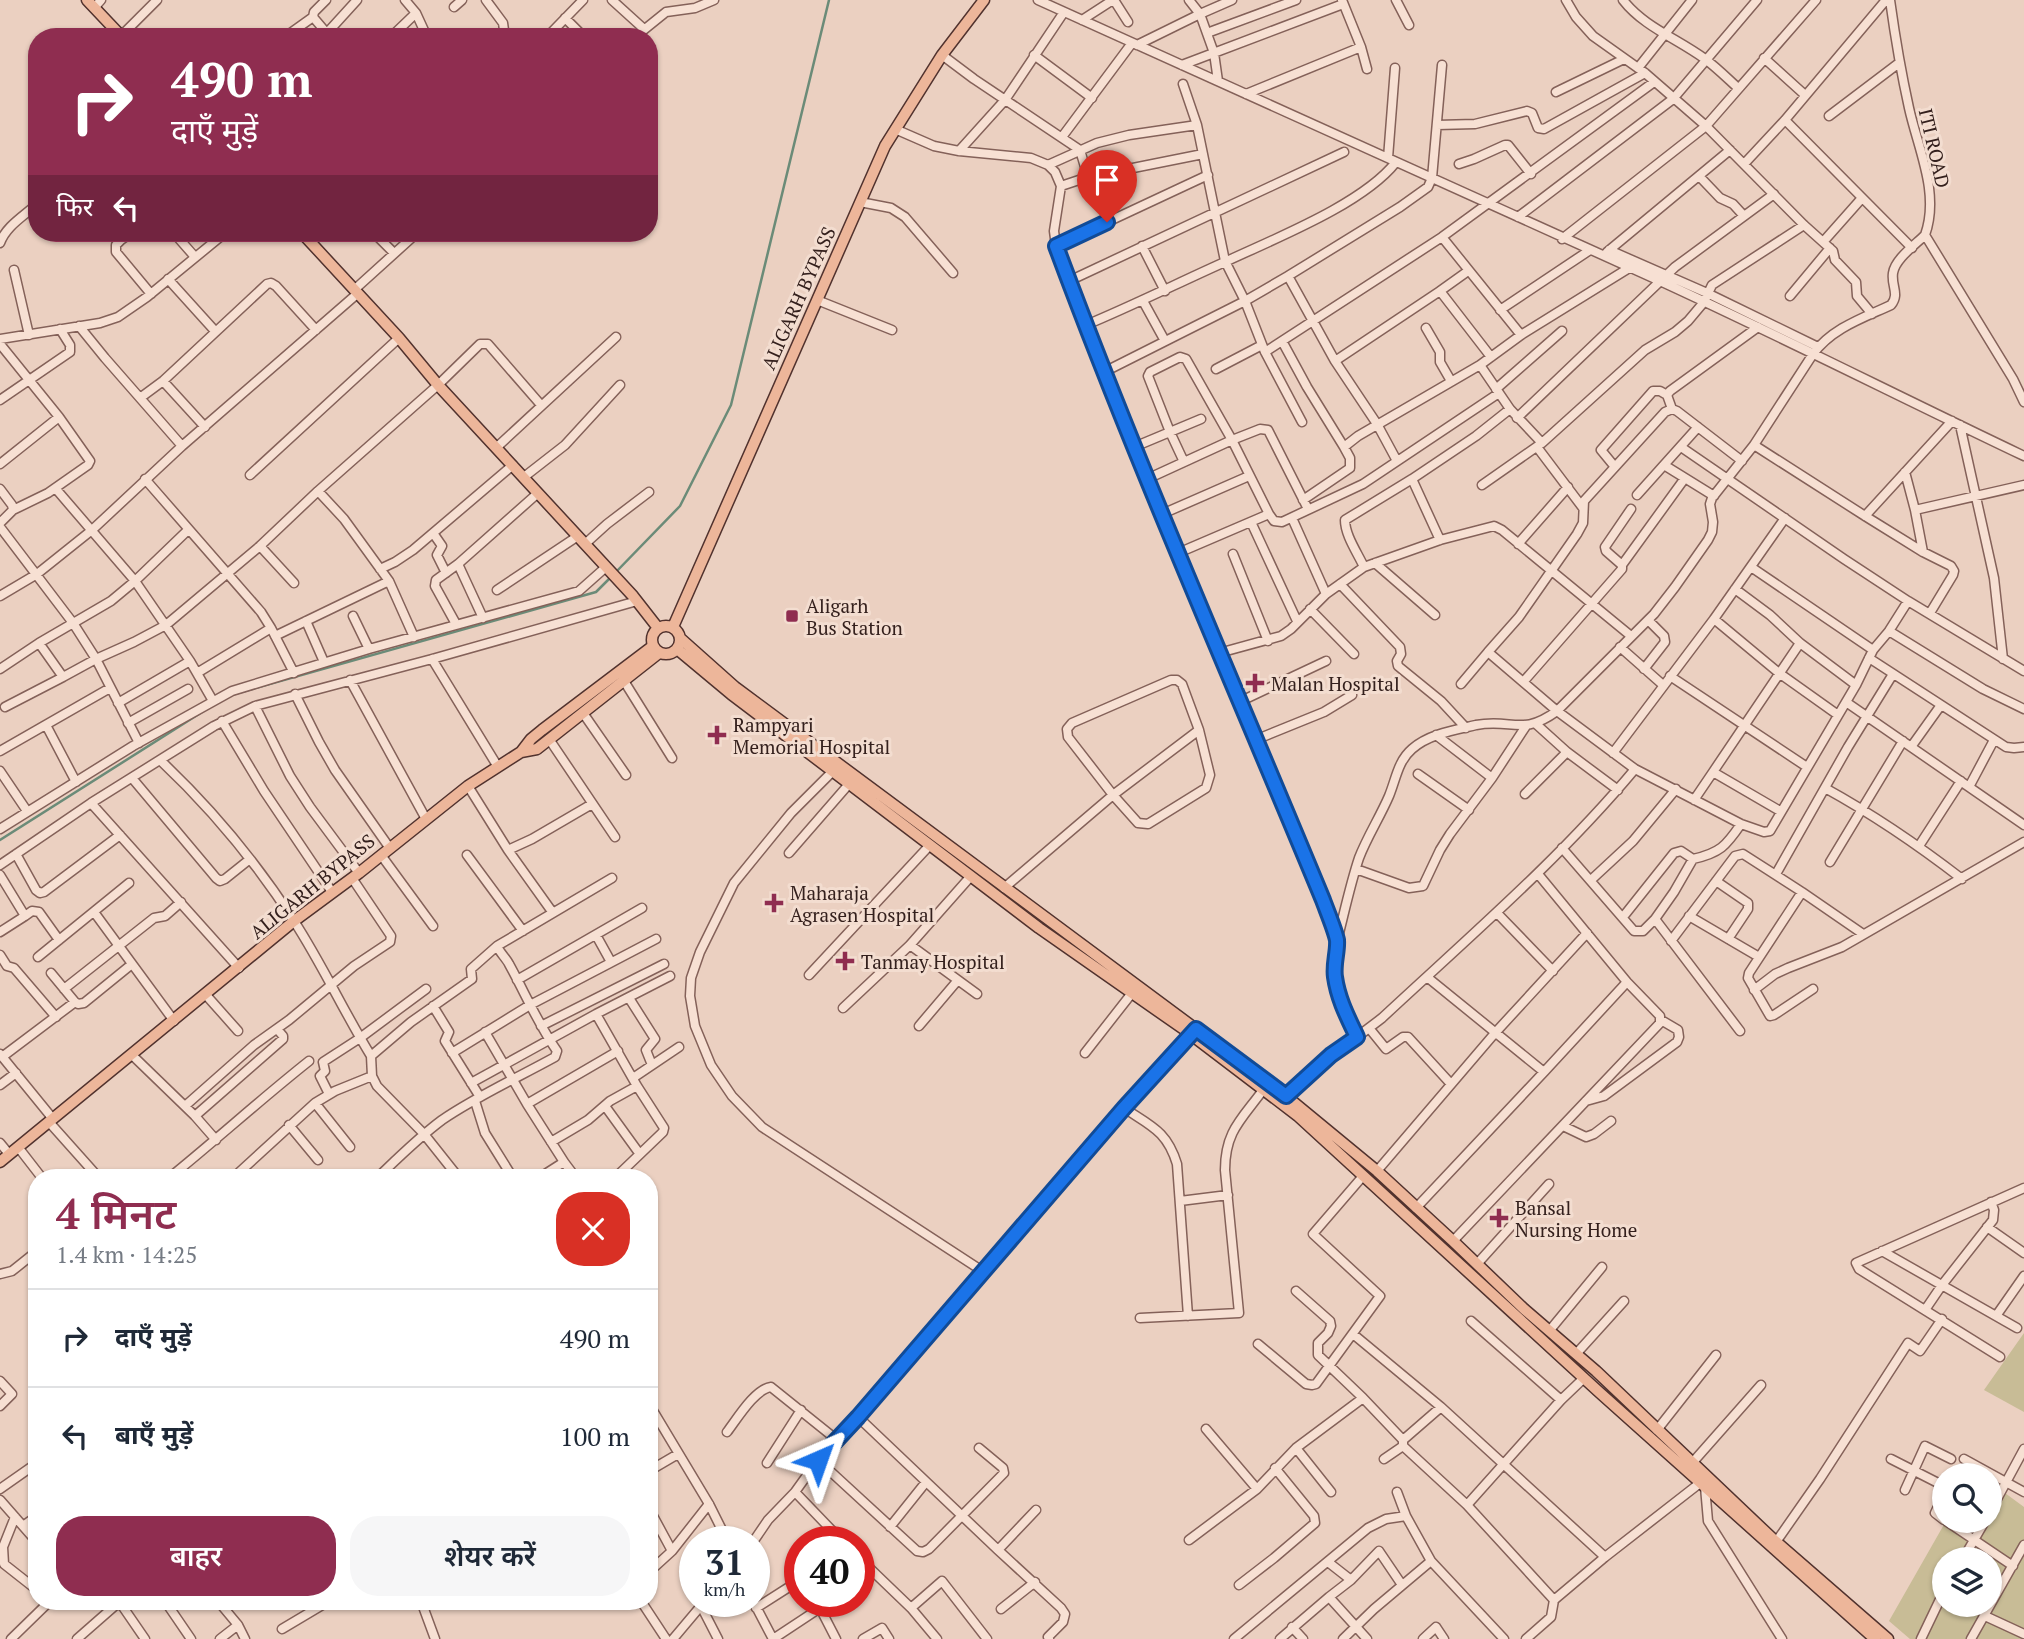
<!DOCTYPE html>
<html lang="hi">
<meta charset="utf-8">
<style>
:root{--surface:#fff;--page:#f6f6f7;--text:#1f2937;--muted:#747a83;--line:#e0e1e3;--accent:#8f2d50}
body{margin:0;font-family:"PT Serif","Noto Sans Devanagari",serif;background:var(--page);color:var(--text);height:100vh;display:flex;flex-direction:column;font-size:26px;white-space:nowrap}
*{box-sizing:border-box;margin:0}
p{font-size:23px;color:var(--muted)}
.icon{flex:none;width:38px;height:38px;fill:none;stroke:currentColor;stroke-width:2;stroke-linecap:round;stroke-linejoin:round}
.map{position:relative;flex:1;overflow:hidden}
.side{position:absolute;left:28px;top:1169px;width:630px;height:441px;display:flex;flex-direction:column;background:var(--surface);border-radius:28px;box-shadow:0 2px 5px #0004}
.side>*{flex:none}
.banner{position:absolute;left:28px;top:28px;width:630px;height:214px;border-radius:28px;box-shadow:0 2px 5px #0004;background:#8f2d50;color:#fff;overflow:hidden}
.buttons{position:absolute;left:1932px;top:1463px;display:grid;gap:14px}
.buttons a{display:grid;place-items:center;width:70px;height:70px;border-radius:50%;background:var(--surface);box-shadow:0 2px 5px #0004;font-size:35px}
.speed{position:absolute;left:679px;top:1526px;display:flex;gap:14px;font-size:35px;font-weight:700;text-align:center}
.speed>*{display:grid;place-content:center;width:91px;height:91px;border-radius:50%;background:var(--surface);box-shadow:0 2px 5px #0004;line-height:1}
.speed small{font-size:18px;font-weight:400}
.speed .limit{border:10px solid #d22;background:#fff;color:#111}
.pin{position:absolute;display:grid;place-items:center;width:60px;height:60px;color:#fff;margin:-72px -30px;border-radius:50% 50% 50% 0;rotate:-45deg;box-shadow:0 0 7px #0007}
.pin .icon{rotate:45deg}
.me{position:absolute;width:77px;margin:-38px;rotate:43deg;stroke-linejoin:round;filter:drop-shadow(0 0 5px #0008)}
.turn{display:flex;align-items:center;gap:24px;height:147px;padding:0 28px;font-size:32px}
.turn .icon{width:91px;height:91px;stroke-width:2.5}
.turn b{display:block;font-size:49px;line-height:60px}
.then{display:flex;align-items:center;height:66px;padding:0 28px;background:#0003;gap:14px;font-size:26px}
.round{display:grid;place-items:center;flex:none;width:74px;height:74px;border-radius:28px;background:var(--page)}
.summary{display:flex;align-items:center;justify-content:space-between;height:119px;padding:0 28px}
h1{font-size:42px;font-weight:600;line-height:52px;color:var(--accent)}
.primary-button{display:flex;gap:14px;margin-top:auto;padding:14px 28px}
.primary-button a{flex:1;height:80px;border-radius:28px;background:var(--accent);color:#fff;font-size:28px;font-weight:600;line-height:80px;text-align:center}
.primary-button a+a{background:var(--page);color:var(--text)}
ul{padding:0;list-style:none}
li{display:flex;align-items:center;gap:21px;height:98px;padding:0 28px;border-top:2px solid var(--line)}
li div{flex:1}
li b{display:block;font-size:26px}
li em{font-style:normal}
.map>svg:first-child{display:block}
.park{fill:#c8bc96;fill-rule:evenodd}
.lines{fill:none;stroke-linecap:round;stroke-linejoin:round}
.stream{stroke:#6b8b78;stroke-width:2.5}
.minor-casing{stroke:#846159;stroke-width:11}
.major-casing{stroke:#51322e;stroke-width:13}
.minor{stroke:#f7e0d3;stroke-width:8}
.major{stroke:#edb69a;stroke-width:10}
.route-casing{stroke:#114b97;stroke-width:18}
.route{stroke:#1a73e8;stroke-width:12}
.poi-dot{fill:#8f2d50;stroke:#f3ddd0;stroke-width:2.5}
.labels{text-anchor:middle;dominant-baseline:central;stroke-width:6;stroke-linejoin:round;paint-order:stroke}
.street-label{font-size:19px;fill:#34201d;stroke:#f3ddd0}
.poi-label{font-size:19px;fill:#34201d;stroke:#f3ddd0;text-anchor:start}
</style>
<div class="map">
<svg width="2024" height="1639" viewBox="0 0 2024 1639">
<rect width="100%" height="100%" fill="#ebd0c1"/>
<!-- park -->
<path class="park" d="M2024,1333v79l-40,-22z
M1990,1482l34,25v132h-114l-21,-18 57,-100h44zM1944,1559h46v46h-46z"/>
<g class="lines">
<!-- stream -->
<path class="stream" d="M615,573l65,-67 51,-101 98,-405
M231,695l365,-103 14,-14
M0,840l210,-133"/>
<!-- minor casing -->
<g class="minor-casing">
<path id="minor" d="M326,0l-12,12 -1,5 17,20
M405,0l11,13 11,24
M486,0l17,23 2,14
M612,0l32,29
M1038,0c207,93 414,188 622,281 122,56 242,117 364,175
M1114,0l14,22
M1189,0l11,14 32,-14
M1342,0l19,47 6,22
M1396,0l13,25
M1566,0l10,17 17,19 52,37 61,53 98,99 29,26 2,9 21,22 1,14 15,18
M1623,0c21,27 55,39 82,59 11,8 22,19 33,29
M1890,0c5,36 11,72 19,108 9,41 31,85 16,127l88,144 11,23
M454,7l8,-7
M94,8l7,-8
M565,18l19,19
M1082,20l31,-20
M327,33l30,-33
M1207,33l89,-33
M121,36l36,-36
M285,37l28,-20
M391,37l25,-24
M547,37l36,-37
M635,37l31,-25 29,-4 19,-8
M1137,45l63,-31 14,39 4,28
M942,55l32,24 106,71 8,27
M1034,55l58,43
M1764,58l41,37
M1182,65l161,-61
M1638,68l54,-68
M1183,84l14,41 28,136 20,40 20,51 37,70
M1556,92l68,-33
M1246,94l115,-47
M1829,116l70,-53
M1785,120l127,128
M1437,125l38,-1 52,-13 5,2 6,15 6,1 101,-56
M895,129l39,17 25,5 72,7 17,7 7,7 6,14 -7,45 2,15 48,126 135,330 85,201 13,38 -3,13 1,23 6,24 16,36 -26,18 -48,46
M1062,137l70,-94
M959,151l46,-51 59,-88
M1388,158l7,-90
M1459,164l15,-5 31,-14h3l23,29
M1744,164l41,-44 101,-120
M1048,165l49,-22 32,-8 68,-10
M1699,176l21,22 13,6 11,12
M1061,186l27,-9 115,-23
M860,202l31,6 14,9 48,56
M1518,217l155,-118 84,-99
M112,233l9,7 10,-7
M174,233l21,24
M374,233l20,20
M1442,237l79,98
M1562,239l144,-113 110,-126
M121,240l-5,5v7l35,42
M1823,242l39,-44
M0,243c6,-17 24,-27 37,-39
M1056,246l152,-71
M1142,246l23,45
M1609,250l98,43 111,54
M1607,252l123,-102
M14,270l15,65
M1288,276l112,-69 28,-20 4,-9 10,-113
M168,279l47,52
M1069,281l275,-129
M354,290l63,-57
M1440,291l28,-20
M1790,296l40,-48
M817,300l75,30
M1143,301l22,40
M1500,310l90,-60
M1086,325c48,-20 94,-43 141,-64 49,-23 136,-57 169,-99
M79,326l26,32 77,88
M1426,328l14,24v10l11,19
M0,339l100,-16 18,-6 29,-20 78,-64
M1282,341l25,46 37,60
M0,344l59,73 31,44 -2,4 -40,28 -35,17
M1265,352l177,-115 212,-155
M1335,361l105,-70 51,66
M1480,365l30,44 32,34
M1216,369l46,-24
M1104,372l141,-71 43,-25 47,85 42,63 20,37
M163,381l42,46
M1496,389l66,-58
M140,398l23,-17 104,-97 4,-1 5,3 40,44
M0,400l70,-48v-7l-10,-16
M1672,409l-5,-14 3,-4 88,-64
M1517,418l158,-151 99,-73
M1960,425l34,153 9,81
M1754,445l111,71 58,36 28,14 3,5 -1,4 -23,38
M497,447l119,-110
M1134,447l67,-28
M1537,447l46,61
M1681,447l163,112 64,42 116,70
M0,464l59,-47
M1664,465l50,31
M1615,467l-14,-17 52,-59h7l7,4
M1905,472l10,38 8,42
M250,475l149,-137
M524,477l41,-32 55,-60
M145,479l116,133 10,16 23,45
M1147,479l85,-39 -46,-81 -6,-2 -30,15 -2,4 22,56 14,30
M1412,479l28,61
M1482,485l60,-42 103,-93 30,-18 13,-11 16,-19 8,-17 92,-60
M0,489l12,16 1,5 -13,13
M56,489l79,92 55,80 23,40
M318,491l26,28 45,62 25,56
M1637,495l61,-68
M1303,500l47,-32v-10l-6,-11 14,-11 122,-71 41,-30 108,-67
M1308,509l-40,-79 -8,-1 -28,11 37,74 5,7 8,1 81,-38 136,-91
M1915,510l109,-25
M1162,514l87,-38
M1865,516l87,-95
M1292,518l34,76
M1251,522l46,99
M0,527l73,96 23,36 43,84
M433,533l9,13 -5,9 9,18
M585,544l22,-20 42,-32
M1518,544l50,-57
M260,546l34,37
M1178,553l91,-39
M1233,554l35,87
M1375,563l60,52
M458,564l25,54
M1622,565l63,-87
M1364,567c-7,-15 -19,-32 -19,-47l67,-41 64,-43 34,-27
M1751,567l122,83
M380,569l15,-7 18,-12 100,-85
M1340,584l60,63 1,7 -4,7 1,5 43,35 25,27
M1735,589l35,26 30,28 56,42
M497,590l81,-54
M0,596l37,-22 55,-44 90,-84 175,-152
M1310,609l44,45
M353,616l16,33
M1714,619l71,-101
M306,621l18,41
M456,624l-21,-38 1,-6 22,-16 80,-71
M1889,631l94,58 41,20
M275,636l114,-55
M1620,647l43,38
M1488,652l31,-35 58,-83 6,-11 1,-22 81,-89 7,-3 5,2 65,50
M1219,653l62,-17 10,-7 35,-35 38,-27 76,-27 54,-14 8,4 129,106
M1869,658l137,89 8,1 10,-1
M432,659l66,108
M0,669l39,-26 72,-42 24,-20 53,-51
M1644,669l21,-27 -1,-6 -16,-16
M197,673l74,-45
M1670,676l137,91
M63,677l33,-18 38,-17 32,-17 94,-79 58,-55 120,-106 42,-41h8l53,61
M350,680l76,139
M624,681l48,77
M1524,681l98,-112v-4l-16,-14 -1,-4 26,-38
M1461,684l27,-32 69,59 78,58 106,55 23,8 6,-1 86,-146 17,-35 16,-19 19,-30
M295,694l24,48 16,28 54,77
M1239,702l87,-41
M1846,702l178,123
M118,703l72,-42
M255,706l35,70 20,31 49,66
M5,707l58,-30 -24,-34
M583,713l43,62
M222,721l42,70 68,101
M128,723l60,-34
M46,725l30,57
M1436,735l56,43
M549,739l66,98
M1255,740l69,-28 28,-17
M1911,747l30,-42
M0,751l110,-63
M1567,752l51,38
M1613,753l101,-134 65,54 59,42
M160,760c51,48 96,102 134,161 28,43 50,91 77,135l40,-34 61,-43 -1,-10 26,-23
M0,771l27,40
M832,772l-41,41 -57,70 -34,69 -9,26 -1,18 5,30 16,39 21,31 30,31 222,145
M1713,772l87,-129
M1418,774l51,36
M132,778l84,100 4,3 5,-2 25,-20
M468,786l40,64 45,63
M1969,787l25,-47
M1825,788c49,27 93,57 137,91
M1525,794l42,-42 -31,-28
M1694,800l19,-28 67,39
M91,803l148,165
M0,829l133,-83 99,-55 137,-42 210,-58 27,-24
M1919,846l42,-65
M1562,848l72,83h9l12,-12 85,112
M508,850l24,-11 60,-35
M789,853l60,-69
M16,854l20,36 4,3 4,-1 76,-57
M381,855l52,71
M467,855l56,76
M1830,862l73,-121
M0,865l91,-62 123,-77 41,-20 177,-47 205,-58
M1356,869l53,19 14,-2 17,-36 10,-16 42,-56 34,-52
M1776,874l72,-127 45,-73
M0,875l25,41 -25,16
M971,876l-61,69 67,49
M1591,880l42,-39 43,-52
M1716,881l32,22v6l-20,30
M1004,888l109,-93 86,-65 -17,-46 -5,-4h-6l-99,43 -5,6 1,8 45,58 25,28 10,1 58,-36 4,-13 -11,-45
M1802,892l-53,81 -1,5 22,38 4,-1 39,-26
M94,912l80,109
M1497,913l56,58
M25,916l7,-5 7,1 20,28
M1689,916l70,41
M1623,917l51,-64 7,-2 12,8c27,-6 33,-13 48,-35
M1655,919l19,-27 19,-33
M596,935l15,27
M1337,941c7,-27 13,-56 22,-83 8,-21 21,-41 30,-62 7,-17 9,-35 23,-47 17,-15 43,-19 64,-24 37,-7 45,12 81,-14l97,-97 21,-27 33,-47 4,-8 1,-10 -3,-18 2,-6 42,-53 59,-91c19,-26 50,-36 78,-49 9,-11 0,-19 2,-32 2,-14 22,-28 32,-38
M1671,941l64,-85 8,-2 59,38 61,42
M0,955l7,11 7,2 42,49
M38,957l91,-74
M51,973l24,29
M809,975l121,-130
M1427,977l117,95 83,-90
M517,980l125,-72
M64,989l90,-71 11,-2 16,-14
M1754,990l21,-16 13,-6 54,-21 182,-105
M206,995l32,36
M629,998l26,41 -9,11 6,15
M433,1006l16,26 -4,9 35,56
M843,1008l67,-63
M596,1014l41,72 27,42 -1,4 -48,46
M541,1026l123,-62
M919,1026l39,-46
M1369,1028l17,21 17,-12h5l43,47
M485,1032l42,72 91,-53
M1357,1037l25,-19c87,-81 177,-158 253,-249
M452,1053l78,-48 126,-66
M1085,1053l47,-60
M0,1054l53,65
M132,1055l63,61 21,24
M371,1056l1,20 5,10 47,48 35,44
M2,1057l73,-55 3,2 6,-1 48,-39
M633,1078l46,-31
M471,1083l125,-69 74,-38
M0,1085l16,-12
M329,1094l-9,-18 5,-5 -2,-9 37,-24 66,-49
M475,1101l10,32 28,45
M1586,1101l18,-5 73,-54 2,-5 -1,-7 -17,-10
M315,1103l20,-12 37,-15
M527,1104l37,58
M185,1106l69,-61 35,-25 65,-54 36,-24 1,-6 -39,-58
M605,1106l34,47
M1124,1108c27,18 43,23 53,56l11,152
M195,1116l88,-77v-3l-6,-7
M49,1122l50,56
M289,1125l29,35
M1563,1126l23,11 8,-3 17,-13
M551,1142l37,-22 22,-19 27,-15
M0,1143l9,11
M18,1147l24,31
M1377,1171l118,-138 92,-100
M169,1178c47,-38 92,-79 140,-117
M233,1178l82,-75 35,44
M377,1178c21,-20 42,-41 65,-58 35,-24 75,-42 113,-63l2,-6c-19,-27 -32,-58 -48,-87 -3,-6 -9,-11 -12,-18l115,-68
M539,1178l25,-16 12,16
M1180,1201l48,-6
M1416,1208l128,-136
M1987,1227l37,26
M1453,1241l207,-218v-7l-33,-34 -89,-108
M1882,1251l135,77
M1477,1264l72,-80
M0,1274l12,-3 25,-20
M1296,1291l34,30 1,5 -3,7 -10,10v12l45,43
M1925,1310l17,-25 51,-65 1,-10 -3,-8
M1996,1316l28,-40
M1140,1318l99,-5 -14,-143c0,-39 17,-51 38,-80
M1471,1321l90,79
M1550,1330l52,-63
M1353,1334l88,73
M1258,1344l48,40 6,1 4,-1 64,-88 -67,-62 50,-58
M1576,1354l48,-53
M2000,1357l-141,-88 -3,-6 168,-75
M0,1381l12,13 -12,12
M649,1404l60,100 19,38
M858,1417l140,133 63,58 4,6 -2,8 -15,15 1,2
M1206,1429l51,60 39,-41 67,-50 40,42v6l64,59 87,95 -3,17 -25,22
M1657,1430l59,-75
M727,1432c10,-13 28,-43 44,-45l66,53
M1403,1440l38,-33 164,150
M1296,1448l35,44
M1384,1459l19,-13
M1891,1459l53,27
M1964,1459l60,33
M818,1460l99,91 6,1 6,-3 75,-76 -1,-5 -24,-20
M1693,1462l68,-77
M767,1463l34,-53
M649,1471l29,-17
M1705,1487l3,34 74,118
M0,1489l37,-26
M1905,1490l20,-44 26,13
M795,1492l48,50
M1397,1492l9,24 25,45
M1944,1494l-9,19 9,7
M0,1500l37,42
M1467,1505l94,-105 23,-22
M1990,1512l34,-63
M652,1514l20,37
M15,1517l-12,30 1,17 33,26
M1946,1521l67,45
M23,1526l14,-10
M890,1527l36,-45
M1189,1540l68,-51
M753,1542l15,-22 27,-28 23,-32 40,-43 336,-386
M1776,1542l44,-63 88,-136 12,8 22,-32
M998,1550l38,-40
M859,1558l52,50 26,31
M1963,1559l22,-38
M1328,1562l23,18 -22,17 38,42
M649,1572l23,-21 37,-47
M1351,1580l28,-29 23,34
M1239,1585l35,-27 41,-35 -1,-7 -39,-48
M1554,1600l51,-43 95,-74
M116,1601l7,6 22,32
M165,1601l26,38
M218,1601l20,24 -18,14
M421,1601l14,38
M641,1601l25,38
M753,1601l20,38
M701,1606l17,33
M756,1608l44,-28
M911,1608l31,-27 45,58
M1001,1609l34,-27
M1985,1616l39,18
M238,1625l7,14
M1292,1627l11,12
M282,1629l47,-28
M11,1639l39,-38
M77,1639l41,-36
M673,1639l32,-38
M773,1639l47,-31 16,31
M863,1639l19,-11 7,11
M1234,1639l134,-111 18,-9 20,-3
M1280,1639l49,-42
M1343,1639l31,-30 57,-48 73,78
M1423,1639l13,-12 8,12
M1921,1639l23,-48
M1971,1639l53,-94"/>
</g>
<!-- major casing -->
<g class="major-casing">
<path id="major" d="M87,0l35,37
M302,233l97,105 39,47 195,211 25,32
M652 640a14 14 0 1 1 28 0a14 14 0 1 1-28 0Z
M673,627l212,-481 57,-91 42,-55
M680,638l55,49 551,409 91,75 76,70 71,68 72,62 178,169 114,99
M677,649l54,45 308,234 146,102 113,86 301,276 276,247
M521,752l16,-3 122,-96
M0,1162l294,-241 65,-48 109,-87 53,-34 10,-13 11,-9 111,-84"/>
</g>
<!-- minor -->
<use href="#minor" class="minor"/>
<!-- major -->
<use href="#major" class="major"/>
</g>
<g class="lines">
<!-- route casing -->
<g class="route-casing">
<path id="route" d="M818,1460l40,-43 266,-309 72,-79 90,67 45,-41 26,-18c-9,-19 -19,-38 -22,-60 -2,-12 3,-26 2,-37 -2,-10 -10,-29 -14,-40 -90,-218 -185,-433 -267,-654l51,-24"/>
</g>
<!-- route -->
<use href="#route" class="route"/>
</g>
<!-- markers -->
<g class="poi-dot">
<rect x="785" y="609" width="14" height="14" rx="3.5"/>
<path d="M1251.5 672.5h7v7h7v7h-7v7h-7v-7h-7v-7h7z"/>
<path d="M713.5 724.5h7v7h7v7h-7v7h-7v-7h-7v-7h7z"/>
<path d="M770.5 892.5h7v7h7v7h-7v7h-7v-7h-7v-7h7z"/>
<path d="M841.5 950.5h7v7h7v7h-7v7h-7v-7h-7v-7h7z"/>
<path d="M1495.5 1207.5h7v7h7v7h-7v7h-7v-7h-7v-7h7z"/>
</g>
<g class="labels">
<!-- street labels -->
<g class="street-label">
<text transform="translate(1935 148) rotate(77)">ITI ROAD</text>
<text transform="translate(798 298) rotate(-66)">ALIGARH BYPASS</text>
<text transform="translate(312 886) rotate(-39)">ALIGARH BYPASS</text>
</g>
<!-- poi labels -->
<g class="poi-label">
<text x="806" y="605">Aligarh<tspan x="806" dy="22">Bus Station</tspan></text>
<text x="1271" y="683">Malan Hospital</text>
<text x="733" y="724">Rampyari<tspan x="733" dy="22">Memorial Hospital</tspan></text>
<text x="790" y="892">Maharaja<tspan x="790" dy="22">Agrasen Hospital</tspan></text>
<text x="861" y="961">Tanmay Hospital</text>
<text x="1515" y="1207">Bansal<tspan x="1515" dy="22">Nursing Home</tspan></text>
</g>
</g>
</svg>
<div class="buttons">
<a><svg class="icon" aria-label="search" viewBox="0 0 24 24"><circle cx="10" cy="10" r="6"/><path d="M15 15l6 6"/></svg></a>
<a><svg class="icon" aria-label="layers" viewBox="0 0 24 24"><path d="M12 4l9 5-9 5-9-5zM3 14l9 5 9-5"/></svg></a>
</div>
<div class="speed"><div>31<small>km/h</small></div><div class="limit">40</div></div>
<div class="pin" style="left:1107px;top:222px;background:#d93025"><svg class="icon" aria-label="arrive" viewBox="0 0 24 24"><path d="M6 21V4h12l-3 4 3 4H6"/></svg></div>
<svg class="me" style="left:818px;top:1460px" viewBox="-20 -20 40 40"><path d="M0-17L14 15 0 8-14 15z" fill="#1a73e8" stroke="#fff" stroke-width="4"/></svg>
<div class="banner">
<div class="turn"><svg class="icon" aria-label="right" viewBox="0 0 24 24"><path d="M7 20v-9h11M14 6l5 5-5 5"/></svg><div><b>490 m</b>दाएँ मुड़ें</div></div>
<div class="then">फिर<svg class="icon" aria-label="left" viewBox="0 0 24 24"><path d="M17 20v-9H6M10 6l-5 5 5 5"/></svg></div>
</div>
<section class="side">
<div class="summary"><div><h1>4 मिनट</h1><p>1.4 km · 14:25</p></div><a class="round" style="background:#d93025;color:#fff"><svg class="icon" aria-label="close" viewBox="0 0 24 24"><path d="M6 6l12 12M18 6L6 18"/></svg></a></div>
<ul>
<li><svg class="icon" aria-label="right" viewBox="0 0 24 24"><path d="M7 20v-9h11M14 6l5 5-5 5"/></svg><div><b>दाएँ मुड़ें</b></div><em>490 m</em></li>
<li><svg class="icon" aria-label="left" viewBox="0 0 24 24"><path d="M17 20v-9H6M10 6l-5 5 5 5"/></svg><div><b>बाएँ मुड़ें</b></div><em>100 m</em></li>
</ul>
<div class="primary-button"><a>बाहर</a><a>शेयर करें</a></div>
</section>
</div>
